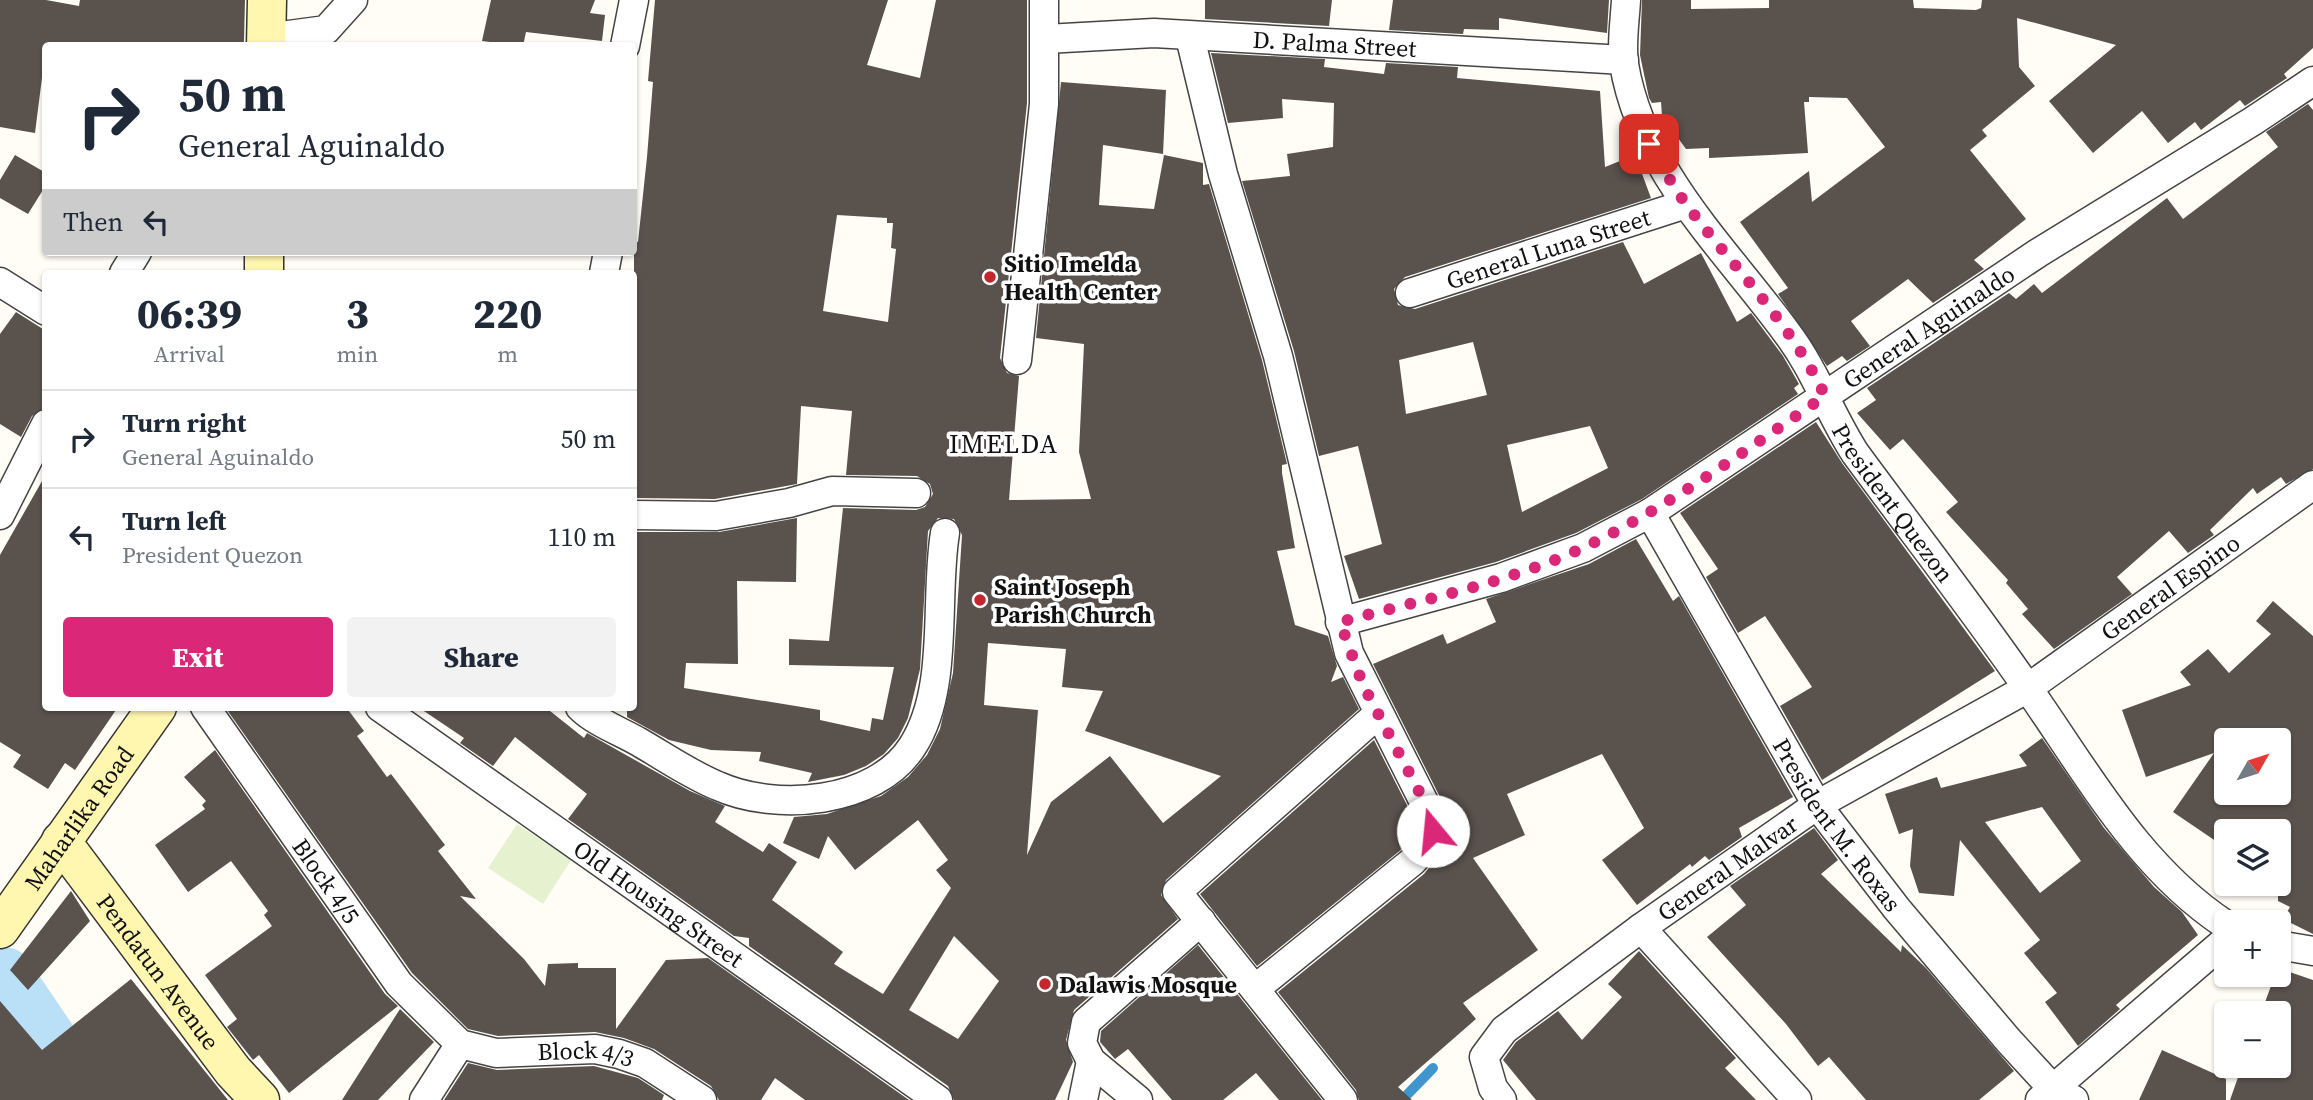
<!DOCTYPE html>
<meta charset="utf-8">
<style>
:root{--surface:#fff;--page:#f2f2f3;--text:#1f2937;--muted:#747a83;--line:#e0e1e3;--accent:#db2777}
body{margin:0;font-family:"Source Serif 4",serif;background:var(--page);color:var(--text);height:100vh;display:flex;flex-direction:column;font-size:26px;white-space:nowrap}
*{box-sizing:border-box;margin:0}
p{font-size:23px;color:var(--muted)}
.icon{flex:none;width:38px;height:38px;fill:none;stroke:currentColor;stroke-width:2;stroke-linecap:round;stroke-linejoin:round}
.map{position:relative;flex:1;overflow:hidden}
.details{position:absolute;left:42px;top:270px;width:595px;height:441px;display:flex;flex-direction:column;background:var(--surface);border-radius:7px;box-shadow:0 2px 5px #0004}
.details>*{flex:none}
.banner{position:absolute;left:42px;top:42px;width:595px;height:214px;border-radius:7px;box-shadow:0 2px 5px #0004;background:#fff;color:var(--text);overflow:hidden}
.needle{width:46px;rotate:51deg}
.buttons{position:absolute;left:2214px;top:728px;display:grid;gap:14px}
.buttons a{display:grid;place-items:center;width:77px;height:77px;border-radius:7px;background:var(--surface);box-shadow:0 2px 5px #0004;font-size:35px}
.pin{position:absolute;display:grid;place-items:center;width:60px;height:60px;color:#fff;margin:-30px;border-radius:14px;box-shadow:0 4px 10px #0006}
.me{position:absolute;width:77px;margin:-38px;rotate:343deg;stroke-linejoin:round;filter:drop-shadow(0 0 5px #0008)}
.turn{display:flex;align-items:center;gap:24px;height:147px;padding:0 21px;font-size:32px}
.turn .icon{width:91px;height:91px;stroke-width:2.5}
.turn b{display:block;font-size:49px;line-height:60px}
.then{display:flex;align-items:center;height:66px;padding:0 21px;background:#0003;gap:14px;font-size:26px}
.eta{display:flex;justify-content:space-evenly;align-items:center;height:119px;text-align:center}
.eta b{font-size:42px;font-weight:800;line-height:49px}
.action{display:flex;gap:14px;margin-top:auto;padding:14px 21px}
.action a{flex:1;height:80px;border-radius:7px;background:var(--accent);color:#fff;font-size:28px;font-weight:800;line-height:80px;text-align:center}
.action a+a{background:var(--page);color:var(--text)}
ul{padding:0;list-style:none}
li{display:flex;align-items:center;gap:21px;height:98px;padding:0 21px;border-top:2px solid var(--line)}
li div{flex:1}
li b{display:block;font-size:26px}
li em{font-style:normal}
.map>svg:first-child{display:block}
.pitch{fill:#e6f2cf}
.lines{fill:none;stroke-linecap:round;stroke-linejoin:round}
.stream{stroke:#3f96cf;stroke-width:10}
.river{stroke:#b9e0f7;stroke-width:60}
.building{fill:#5a524d;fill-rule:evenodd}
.street-casing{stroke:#444;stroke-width:31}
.secondary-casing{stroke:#333;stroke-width:41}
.street{stroke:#fff;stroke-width:28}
.secondary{stroke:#fff6b0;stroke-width:38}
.route{stroke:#db2777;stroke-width:12;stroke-dasharray:0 21.6}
.poi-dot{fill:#c4262e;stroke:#fff;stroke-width:2.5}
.labels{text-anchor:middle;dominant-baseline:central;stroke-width:7;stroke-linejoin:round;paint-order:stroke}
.street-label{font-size:24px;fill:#111;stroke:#fff}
.poi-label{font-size:24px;font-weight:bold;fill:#111;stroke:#fff;text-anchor:start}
.neighbourhood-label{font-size:26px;letter-spacing:2px;fill:#111;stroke:#fff}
</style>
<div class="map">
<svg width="2313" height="1100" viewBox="0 0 2313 1100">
<rect width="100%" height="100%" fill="#fffdf5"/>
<!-- pitch -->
<path class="pitch" d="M517,824l54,36 -28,44 -55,-36z"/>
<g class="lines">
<!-- stream -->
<path class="stream" d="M1402,1100l31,-32"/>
<!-- river -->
<path class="river" d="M4,977l83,123"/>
</g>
<!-- building -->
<path class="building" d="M0,0h46l33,6 1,-6h165l-1,41 -1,5h-197l-11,87 -35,-6z
M491,0h104l-5,13 15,2 -3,26 -76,-9 -3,14 -41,-5z
M655,0h233l-21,65 53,13 16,-78h91v103l-27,255 7,15 12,3 -10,124 82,-1 -12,-47 5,-108 -48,-6 25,-256 105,8 -3,64 -60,-9 -4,60 55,4 10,-54 39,8v22l6,-1 53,176 25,104 -5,1v8l13,75 -18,3 18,74 33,11 9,30 -6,16 12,-5 16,32 -193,171 -5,15 17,24 -104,91 -8,30 7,22 -18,38h-101l-6,-14 -199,-140v-8l-15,-2 -166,-117 19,-25 -72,-57 -22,29 -33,-23 4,-5 -46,-31h127l39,31 3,-5 103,58 35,15 -10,16 48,30 6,-9 28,19 -25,38 71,52 -9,12 49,30 68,-106 -15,-18 12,-10 -30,-40 -63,50 -27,-34 -9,23 -36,-16 11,-26 33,-3 54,-18 27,-19 19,-22 13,-26 13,-56 9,-138 -8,-16 -16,-1 -10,13 -8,138 -12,49 -10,20 -14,16 -18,12 -22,9 -36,7 4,-9 -53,-12 2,-9 -50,-2 -42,-10 -42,-23v-10h7v-175h85l78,-14 -1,64 -59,-1 1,83 -52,-1 -2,25 136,22v10l50,11 2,-13 11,2 11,-53 -105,-2v-26l40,2 14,-133 73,2 9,-3 8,-13 -3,-10 -13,-8 -71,-1 6,-64 -51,-5 -4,78 -82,15 -81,-1v-257l4,1 9,-85 6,-75 -5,-1zM837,215l50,3v5h6l-2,25 5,1 -8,73 -65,-11zM988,643l78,6 -4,38 41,4 -18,40 136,45 -58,47 -53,-67 -59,46 -24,53 11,-145 -54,-5zM954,936l45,45 -41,58 -49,-29z
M1205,0h127l-3,26 -124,-7z
M1393,0h216l-2,33 -108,-15v12l-35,-1 -1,5 -74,-4z
M1642,0h49v9l78,-1v-8h144l1,8 62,2 5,-2 1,-8h331v48l-29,26 3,4 -42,28 -5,-6 -39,30 -6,-8 -27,21 -26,-32 -49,42 -44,-52 67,-56 -99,-27 2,49 16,19 -53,44 5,6 -17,14 56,69 -52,41 10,9 -51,34 -25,-24 -57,42 19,25 -23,15 -5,-5 -15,10 -49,-72 10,-6 -48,-66 69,-51 3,31 73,-55 -38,-49 -38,-1v5h-5l4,51 -99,5v-10l-23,1 -24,-33 -1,-14 -9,1 -3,-5 -9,-43z
M1211,53l114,6 -1,8 60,7 2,-11 72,4 -1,11 143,13 5,76 30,-12 16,43 -246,79 -11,12 4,16 17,4 208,-67 21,42 57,-31 36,69 14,-9 32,43 16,28 -5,4 4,6 -156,105 -66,34 -80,29 -137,37 -15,-43 38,-12 -24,-98 -39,10 -25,-105 -52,-170 48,-5 -3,-22 46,-7 1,-44 -52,-4 1,19 -55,5zM1473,342l14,53 -81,19 -7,-54zM1590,426l18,42 -86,44 -15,-67z
M2308,104l5,6v359l-27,15 -5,-7 -24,17 -4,-6 -43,42 4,5 -26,18 -19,-22 -52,46 15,17 -78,55 -32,-35 6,-5 -22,-26 2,-3 -62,-68 12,-10 -55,-63 -13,11 -33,-37 19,-13 -9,-12 142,-95 7,6 18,-15 8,9 125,-95 16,21 95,-72 -12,-15z
M15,155l31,18v12l-18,29 -28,-16v-18z
M16,312l30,19v76l-14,9 -11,21 -21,-13v-90z
M1816,422l26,41 153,208 -173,109 -42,-74 32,-19 -47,-71 -27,17 -32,-56 12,-8 -38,-56z
M46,474v233h72l-43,63 -10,-7 -17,26 -35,-22 8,-12 -21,-13v-187z
M1636,539l37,62 6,-5 114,201 -54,31 3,9 -33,23 -4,-4 -13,11 -2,-3 -53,41 -35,-45 42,-32 -42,-74 -95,40 18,41 -52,23 65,92 -75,53 13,16 -78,68 14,13h-53l-3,-10 -78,-98 146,-118 16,-20 6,-15 -1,-32 -72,-143 70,-30 4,10 49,-22 -10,-23 103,-35z
M2273,601l40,35v298l-30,-15 7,-12 -12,-6v-70h-52v17l-53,-36 41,-59 -68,24 -24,-67 69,-25 -11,-13 28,-23 21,24 42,-39 -15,-13zM2226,740h52v53h-52z
M225,707h121l18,24 -7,5 30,41 4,-3 54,71 -7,6 38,48 -16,-3 64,63 21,27 3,-22 30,-1v5h38v61l50,-69 42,-2 201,142h-104l-30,-22 -14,22h-42l-8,-14 -57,-37 -30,-11 -29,-6 -97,4 -30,-7 -56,-56z
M2042,738l62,90 50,59 28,25 16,23 -82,70 4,4 -42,37 -33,-44 12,-9 -33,-40 16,-13 -80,-100 -6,56 -35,-3 -9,-27 3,-37 -14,5 -14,-40 52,-17 4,11 86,-22 -8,-11zM2042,807l39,54 -41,32 -55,-71z
M1374,740l40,79 -2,17 -10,13 -145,117 -57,-72z
M215,750l170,244 13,12 -109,87 -30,-38 -6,5 -26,-33 10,-8 -32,-44 67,-49 -8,-11 4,-4 -37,-50 -43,31 -33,-47 50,-36 -3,-4 4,-4 -22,-24z
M1814,828l24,32 -17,14 80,78 1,-7 24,23 88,103 -35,29h-113l-37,-43 -11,9 -32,-42 -79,-87 39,-32 -16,-19z
M71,891l19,30 -62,69 -18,-20z
M1198,945l124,155h-43l-23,-27 -33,27h-51l-44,-51 -13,10 -15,-17 1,-11z
M1639,951l97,107 -11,10 31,32h-220l-33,-40 13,-18 42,-31 24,29 40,-43 -14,-13z
M2278,968l35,12v120h-83l12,-34h36v-53h-17l14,-38h3z
M131,979l97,121h-228v-99l42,49z
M400,1009l34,33 -56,58h-36z
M2162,1050l64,29v21h-87z
M468,1063l29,7 97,-4 44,12 26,17 -2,5h-218z"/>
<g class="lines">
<!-- street casing -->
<g class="street-casing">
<g id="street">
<path id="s1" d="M1626,0c-1,20 -5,44 -2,64 18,108 101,184 163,269 28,37 43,81 68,120 58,79 118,156 174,237 59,84 109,177 197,235"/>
<path d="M1190,37l33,137 55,182 71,297 81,161c4,22 -2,31 -17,47l-158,128"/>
<path d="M266,38l60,-8 27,-30"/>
<path id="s2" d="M1046,39l108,-6 470,27"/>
<path d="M625,46l9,-46"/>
<path d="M124,273l13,-21"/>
<path d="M604,273l4,-21"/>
<path d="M0,282l46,29"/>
<path id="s3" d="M1410,293l276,-89"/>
<path d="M1017,360l27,-256v-104"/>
<path id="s4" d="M1650,513l167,292 80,104 111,131 45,49 21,11"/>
<path d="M0,515l46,-91"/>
<path d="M634,515l82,1 73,-13 43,-12 84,2"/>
<path id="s5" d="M1340,622l161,-44 82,-30 67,-35 388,-260 215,-132 60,-40"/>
<path id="s6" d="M205,707l194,277 61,60 36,9 99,-4 24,5 26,9 57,37"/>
<path id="s7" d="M380,707l558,393"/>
<path d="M580,707c15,15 40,24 59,35 26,15 52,33 79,44 58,26 157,18 194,-39 38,-58 22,-148 33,-214"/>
<path d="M1641,928l156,172"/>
<path d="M2278,945l35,6"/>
<path d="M424,1100l36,-56"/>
<path d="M1083,1100l8,-39"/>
<path d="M1138,1100l-47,-39 -9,-18 4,-21 115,-101"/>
<path d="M1343,1100l-166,-208 201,-178"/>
<path id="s8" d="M1502,1100l-9,-12 -9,-31 20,-27 137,-102 176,-123 211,-117 285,-203"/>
<path d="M2040,1100l186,-160"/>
</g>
</g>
<!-- secondary casing -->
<g class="secondary-casing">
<g id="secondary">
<path d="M266,46l1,-46"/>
<path d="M264,252v21"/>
<path id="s9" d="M61,841l172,230 27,29"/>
<path id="s10" d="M0,929l157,-222"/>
</g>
</g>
<!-- street -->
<use href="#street" class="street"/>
<!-- secondary -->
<use href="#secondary" class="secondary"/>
</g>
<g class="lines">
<!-- route -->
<path class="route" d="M1433,831l-3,-17 -8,-17 -59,-112 -23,-63c81,-22 168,-39 245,-75 85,-41 162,-98 240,-151 -33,-72 -92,-129 -139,-192 -14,-19 -25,-40 -37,-60"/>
</g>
<!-- markers -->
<g class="poi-dot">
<circle cx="990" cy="277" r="7"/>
<circle cx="980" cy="600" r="7"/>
<circle cx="1045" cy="984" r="7"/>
</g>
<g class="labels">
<!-- street labels -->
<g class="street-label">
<text stroke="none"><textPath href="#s2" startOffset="289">D. Palma Street</textPath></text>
<text stroke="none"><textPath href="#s3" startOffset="145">General Luna Street</textPath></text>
<text stroke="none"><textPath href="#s5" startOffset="665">General Aguinaldo</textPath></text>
<text stroke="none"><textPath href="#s1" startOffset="583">President Quezon</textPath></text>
<text stroke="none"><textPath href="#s8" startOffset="882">General Espino</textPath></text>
<text stroke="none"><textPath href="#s10" startOffset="136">Maharlika Road</textPath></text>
<text stroke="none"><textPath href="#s4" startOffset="364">President M. Roxas</textPath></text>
<text stroke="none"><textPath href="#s8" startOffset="357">General Malvar</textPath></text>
<text stroke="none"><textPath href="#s6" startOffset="212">Block 4/5</textPath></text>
<text stroke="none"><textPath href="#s7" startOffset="341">Old Housing Street</textPath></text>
<text stroke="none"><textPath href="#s9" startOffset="163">Pendatun Avenue</textPath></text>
<text stroke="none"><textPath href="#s6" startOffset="551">Block 4/3</textPath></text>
</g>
<!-- poi labels -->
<g class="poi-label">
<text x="1004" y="263">Sitio Imelda<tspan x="1004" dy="28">Health Center</tspan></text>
<text x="994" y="586">Saint Joseph<tspan x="994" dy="28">Parish Church</tspan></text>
<text x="1059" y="984">Dalawis Mosque</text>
</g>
<!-- neighbourhood labels -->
<g class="neighbourhood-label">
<text x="1004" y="444">IMELDA</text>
</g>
</g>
</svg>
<div class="buttons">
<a><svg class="needle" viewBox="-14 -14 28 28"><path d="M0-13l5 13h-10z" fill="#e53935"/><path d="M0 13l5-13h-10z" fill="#747a83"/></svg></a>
<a><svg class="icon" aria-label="layers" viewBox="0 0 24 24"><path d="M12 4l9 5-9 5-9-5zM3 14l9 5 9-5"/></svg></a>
<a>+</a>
<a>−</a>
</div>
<div class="pin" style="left:1649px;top:144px;background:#d93025"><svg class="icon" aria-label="arrive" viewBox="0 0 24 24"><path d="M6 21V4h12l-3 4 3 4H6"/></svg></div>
<svg class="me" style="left:1433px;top:831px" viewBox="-20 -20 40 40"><circle r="19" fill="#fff"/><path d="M0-13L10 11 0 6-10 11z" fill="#db2777"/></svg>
<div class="banner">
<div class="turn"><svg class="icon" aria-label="right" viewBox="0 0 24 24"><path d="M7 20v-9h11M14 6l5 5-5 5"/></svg><div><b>50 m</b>General Aguinaldo</div></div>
<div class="then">Then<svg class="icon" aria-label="left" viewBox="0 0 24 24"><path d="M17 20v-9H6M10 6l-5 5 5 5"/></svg></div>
</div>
<section class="details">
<div class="eta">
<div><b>06:39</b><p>Arrival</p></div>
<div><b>3</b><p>min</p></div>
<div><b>220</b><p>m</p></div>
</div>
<ul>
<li><svg class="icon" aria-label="right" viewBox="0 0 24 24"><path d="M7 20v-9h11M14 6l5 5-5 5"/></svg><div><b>Turn right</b><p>General Aguinaldo</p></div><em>50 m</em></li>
<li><svg class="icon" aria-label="left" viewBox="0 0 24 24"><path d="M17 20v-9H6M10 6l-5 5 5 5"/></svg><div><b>Turn left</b><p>President Quezon</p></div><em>110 m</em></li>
</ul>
<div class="action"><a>Exit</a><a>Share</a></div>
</section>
</div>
